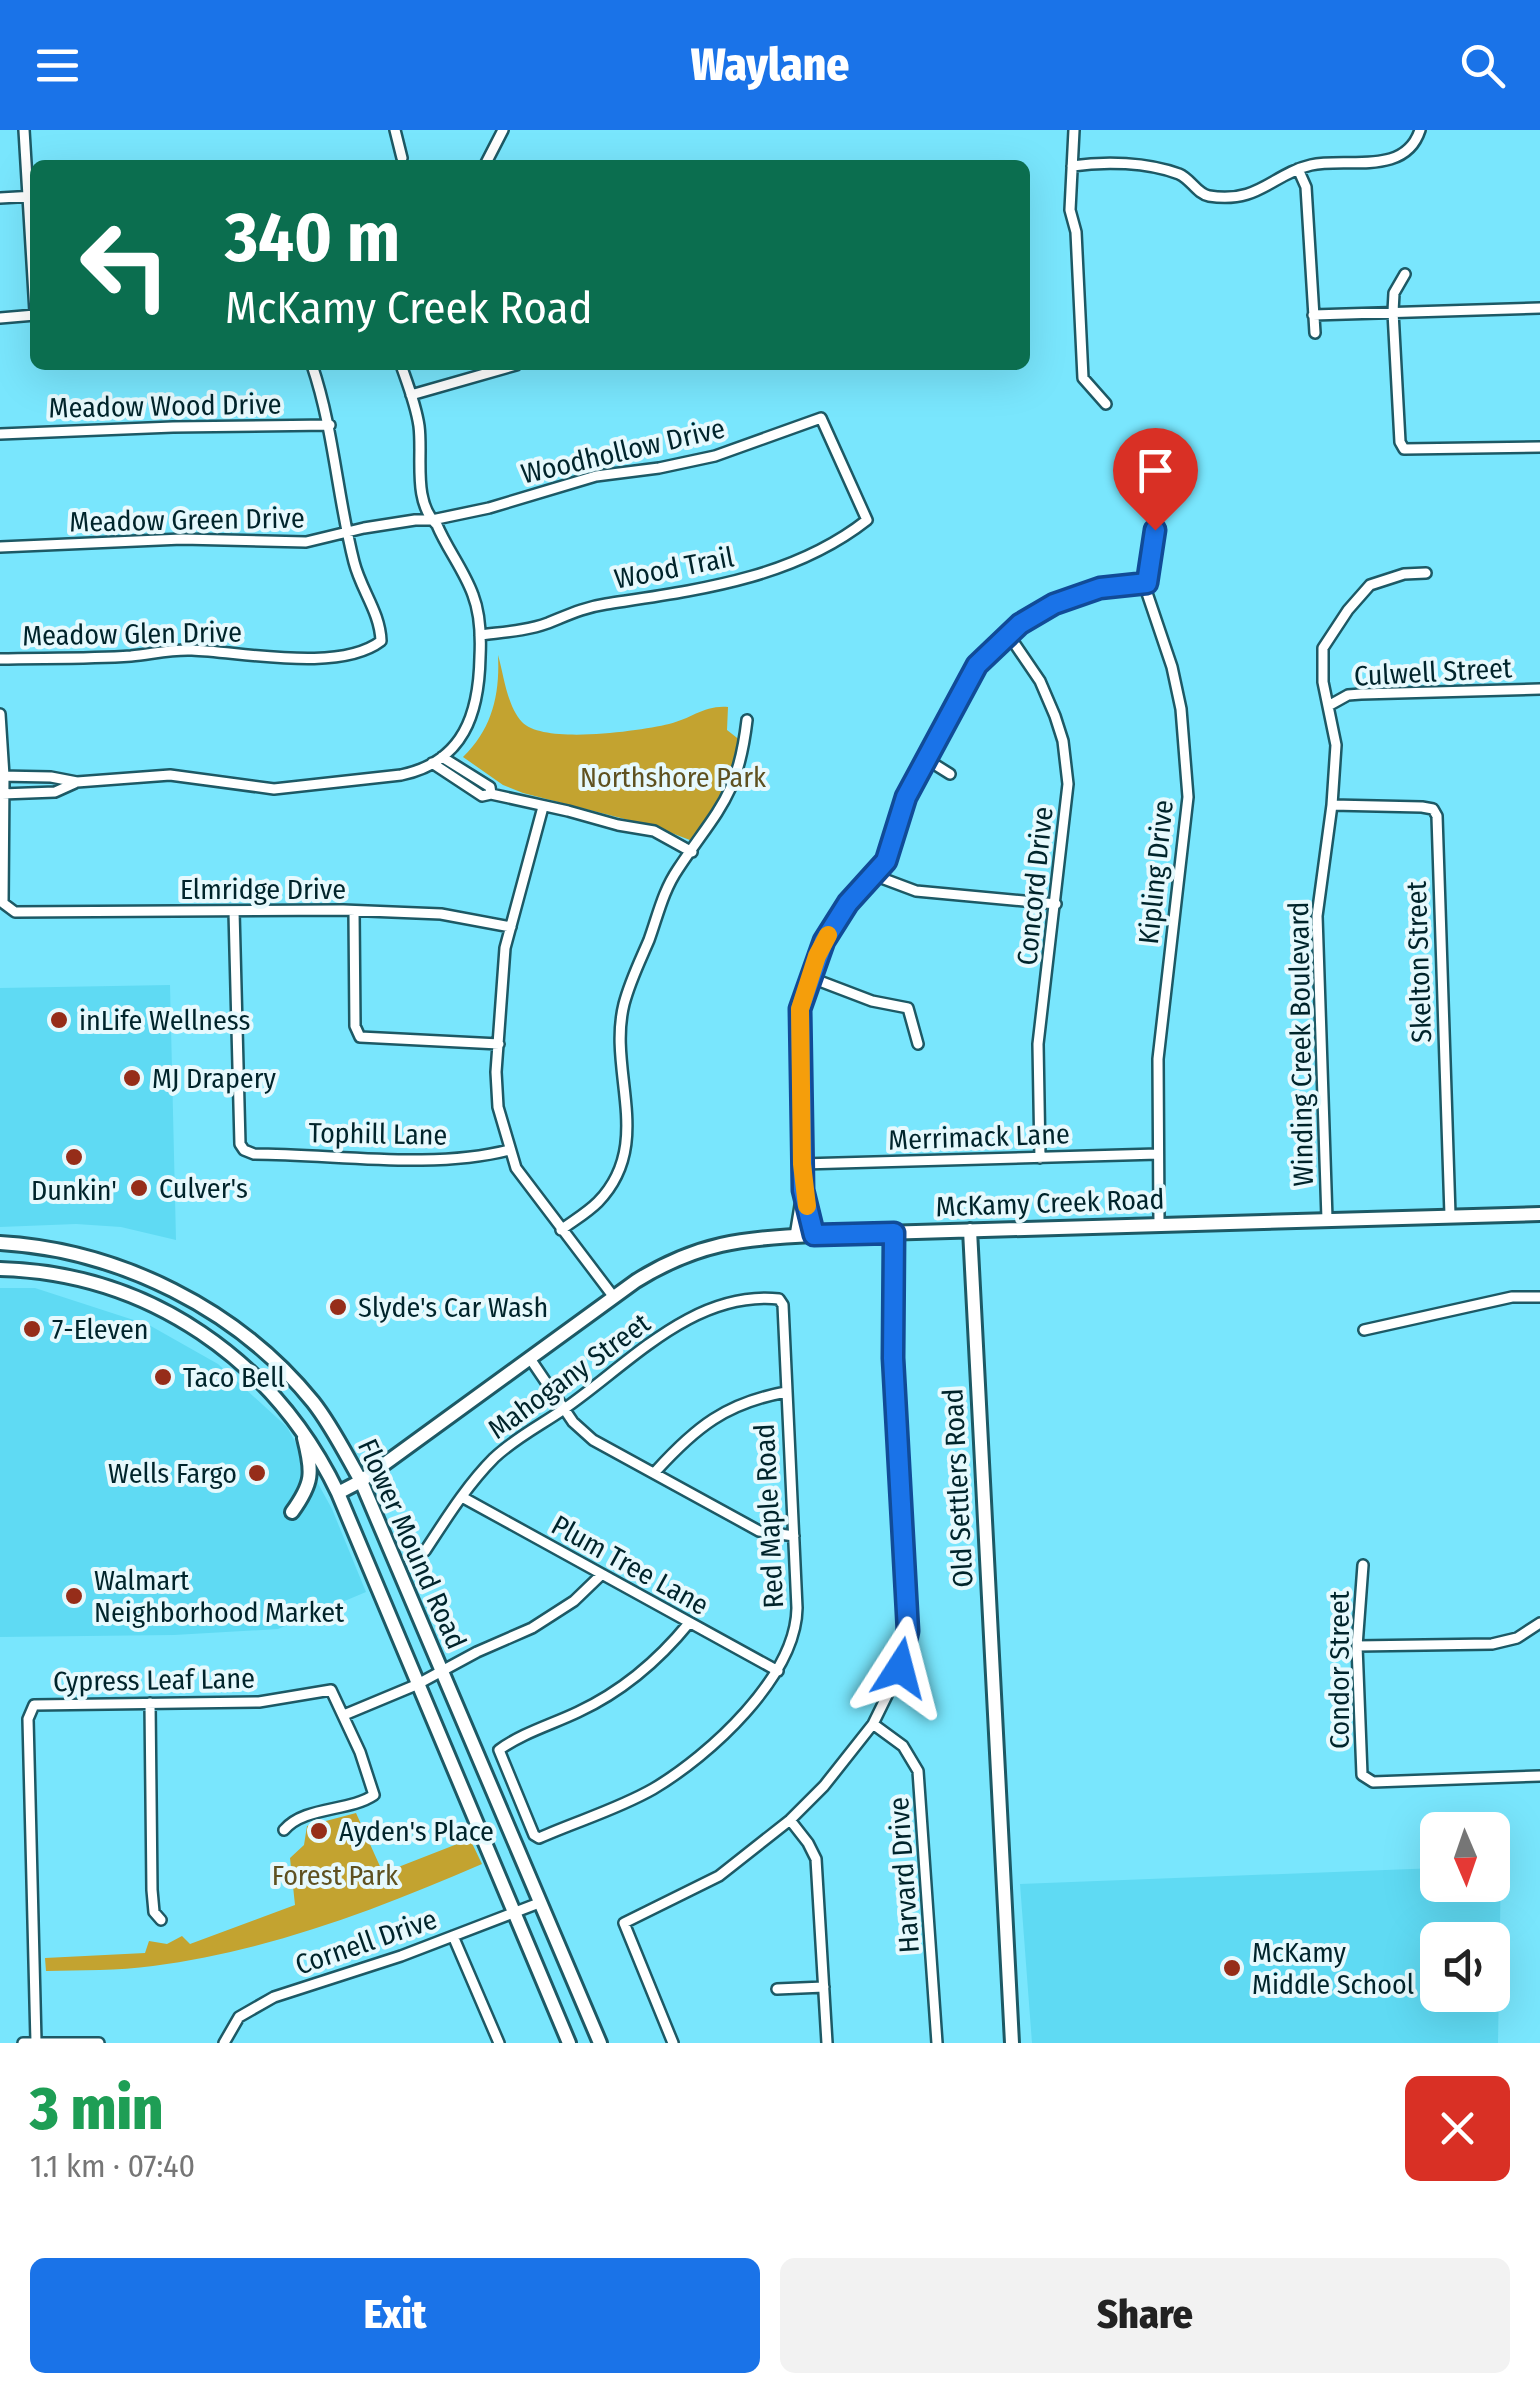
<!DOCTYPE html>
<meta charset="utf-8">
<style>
:root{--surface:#fff;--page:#f2f2f2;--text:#222;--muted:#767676;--accent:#1a73e8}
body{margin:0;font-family:"Fira Sans Condensed",sans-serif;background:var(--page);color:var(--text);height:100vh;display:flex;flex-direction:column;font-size:38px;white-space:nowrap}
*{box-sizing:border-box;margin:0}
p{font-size:32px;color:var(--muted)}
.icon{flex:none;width:55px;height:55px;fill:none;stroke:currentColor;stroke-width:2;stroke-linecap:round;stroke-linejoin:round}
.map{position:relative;height:1913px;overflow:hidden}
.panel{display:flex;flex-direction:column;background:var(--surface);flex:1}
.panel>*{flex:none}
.banner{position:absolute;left:30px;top:30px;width:1000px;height:210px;border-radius:15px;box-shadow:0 10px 40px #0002;background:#0b6e4f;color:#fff;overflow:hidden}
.needle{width:65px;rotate:178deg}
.controls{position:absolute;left:1420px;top:1682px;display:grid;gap:20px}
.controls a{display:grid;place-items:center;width:90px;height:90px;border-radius:15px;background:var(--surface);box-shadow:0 10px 40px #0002;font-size:50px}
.pin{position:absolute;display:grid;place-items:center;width:85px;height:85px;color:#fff;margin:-102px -42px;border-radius:50% 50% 50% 0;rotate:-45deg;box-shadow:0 0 10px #0007}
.pin .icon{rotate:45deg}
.me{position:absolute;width:110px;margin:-55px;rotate:9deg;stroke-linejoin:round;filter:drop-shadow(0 0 8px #0008)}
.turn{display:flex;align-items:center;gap:35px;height:210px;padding:0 30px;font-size:45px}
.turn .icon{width:130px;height:130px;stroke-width:2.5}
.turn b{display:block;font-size:70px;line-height:85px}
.round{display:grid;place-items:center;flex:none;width:105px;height:105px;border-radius:15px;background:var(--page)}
.headline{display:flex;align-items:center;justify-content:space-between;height:170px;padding:0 30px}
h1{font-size:60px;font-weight:800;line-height:75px;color:#1e9e55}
.button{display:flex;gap:20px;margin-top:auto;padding:20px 30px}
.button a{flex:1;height:115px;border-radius:15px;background:var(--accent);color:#fff;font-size:40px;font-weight:800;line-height:115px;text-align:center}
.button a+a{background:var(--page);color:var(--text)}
header{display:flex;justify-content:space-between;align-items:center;height:130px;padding:0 30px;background:var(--accent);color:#fff;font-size:45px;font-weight:800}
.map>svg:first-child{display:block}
.built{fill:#5fdaf3;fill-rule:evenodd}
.green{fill:#c3a330}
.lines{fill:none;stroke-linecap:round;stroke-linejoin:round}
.street-casing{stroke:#1d5965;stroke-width:14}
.secondary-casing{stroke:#1d5965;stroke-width:18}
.street{stroke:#fff;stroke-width:9}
.secondary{stroke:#fff;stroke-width:12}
.route-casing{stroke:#114b97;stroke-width:25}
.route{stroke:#1a73e8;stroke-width:18}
.slow{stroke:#f59e0b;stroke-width:18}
.poi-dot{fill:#962d19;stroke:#e6f9fd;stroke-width:4}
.labels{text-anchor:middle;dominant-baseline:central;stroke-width:8;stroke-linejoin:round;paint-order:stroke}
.street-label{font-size:28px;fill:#00242b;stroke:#e6f9fd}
.park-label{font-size:28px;fill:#5f5120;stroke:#e6f9fd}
.poi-label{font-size:28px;fill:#00242b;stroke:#e6f9fd;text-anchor:start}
</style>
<header><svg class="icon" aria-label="menu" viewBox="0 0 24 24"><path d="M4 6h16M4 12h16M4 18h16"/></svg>Waylane<svg class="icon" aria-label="search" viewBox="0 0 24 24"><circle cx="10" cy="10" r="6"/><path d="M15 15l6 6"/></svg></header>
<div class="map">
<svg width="1540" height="1913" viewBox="0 0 1540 1913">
<rect width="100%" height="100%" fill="#79e6fd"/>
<!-- built -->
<path class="built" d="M170,855l6,255 -55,-13 -45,-3 -76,3v-239z
M0,1158h35l114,37 69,39 69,63 45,82 34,83 -88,37 -104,6 -174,2z
M1493,1736h8l-3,177h-466l-12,-159 417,-16 1,17h54zM1438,1810h54v55h-54z"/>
<!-- green -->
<path class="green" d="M498,525c6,21 9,51 24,67 22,23 117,9 147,2 22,-5 35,-19 59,-17l-1,23 14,11 -10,44 -36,57 -39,-15 -133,-34 -20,-8 -40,-28c29,-28 37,-62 35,-102z
M356,1683l27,60 87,-34 12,25c-104,45 -216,88 -329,102 -35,5 -72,4 -107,5l-1,-13 100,-5 4,-12 18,3 15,-8 8,8 105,-39 -5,-47 14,-13 3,-19z"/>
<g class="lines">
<!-- street casing -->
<g class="street-casing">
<path id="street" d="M24,0l11,182
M395,0l7,28
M1074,0l-4,80 6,22 7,146 23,26
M485,35l18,-35
M1072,36c33,-5 75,-4 107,8 12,5 18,20 30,22 50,8 63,-22 102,-31 35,-8 94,12 109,-35
M1298,39l8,18 9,146
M0,68l35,-2
M1405,144l-11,19 -1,19 7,130 4,7 136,-2
M1313,185l227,-7
M0,188l35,-3
M411,265l105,-30
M0,304l173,-7 157,-2
M1155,401l-8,62 25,74 9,42 7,88 -30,262 1,165
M0,417l182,-8 124,3 58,-14 51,-8h17l57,-12 107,-32 63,-8 56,-12 106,-38 46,102c-75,59 -170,70 -261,84 -21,3 -38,11 -58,19 -22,8 -45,9 -68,12
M1008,504l32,47 15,35 8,25 5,43 -30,260 2,114
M0,529c43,-1 88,0 131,-3 21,-2 40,-7 61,-6 51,2 147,23 189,-9 -1,-29 -20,-51 -27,-79 -17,-66 -20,-132 -42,-197
M1330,575l18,-10 13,-1 179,-5
M0,584l4,62 -1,127 12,9 328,-2 98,4 70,13
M442,627l48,30 1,7
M926,629l24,15
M432,633l50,33 9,-2 77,17 50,14 36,6 38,21
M0,646l51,1 26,5 93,-7 104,14 127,-14c63,-13 78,-62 79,-118 1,-20 0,-44 -7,-62 -9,-25 -26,-46 -36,-70 -25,-24 -14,-68 -18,-99 -3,-21 -11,-41 -18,-61
M2,664l53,-2 20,-9
M1332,675l90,2 11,2 4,7 13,399
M543,677l-38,141 -9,124 2,35 18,61 97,128
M876,746l40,15 140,13
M234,781l6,233 4,6 10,4c81,0 176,16 255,-4
M354,781l1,115 5,11 139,7
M809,847l63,24 36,7 10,36
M802,1034l356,-10
M1327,1089l-10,-303 15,-111 4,-60 -13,-63v-34l25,-38 22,-25 34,-11 22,-1
M561,1100c12,-9 26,-17 37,-28 57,-59 9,-130 26,-198 6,-23 16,-43 25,-64 9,-25 14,-49 29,-71 40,-60 60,-72 69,-149
M814,1105l-11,-44 -2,-182 23,-68 24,-38 38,-42 20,-64 71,-132 43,-41 34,-20 46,-16 47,-5
M795,1106l7,-43
M1364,1200l148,-33h28
M531,1230l42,62 20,18 166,91 35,5
M656,1341c40,-44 70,-68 130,-79
M462,1367l316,174
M425,1421c21,-32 42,-66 69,-93 21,-20 47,-33 70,-49 64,-44 129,-119 215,-110l4,6 14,303c-1,69 -88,148 -144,181 -37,21 -76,32 -114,49l-5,-3 -35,-85c23,-17 54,-26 79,-38 45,-21 80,-51 111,-89
M1363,1435l-6,81 5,129 11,7 167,-6
M1357,1516l135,-2 25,-6 23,-15
M150,1573l2,187 2,22 7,8
M344,1585l72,-30 61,-33 55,-24 42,-27 27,-26
M873,1594l30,22 15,25 19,272
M790,1690l18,23 8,16 11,184
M453,1806l46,107
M777,1859l47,-2
M36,1912l-8,-323 6,-14 225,-3 72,-12 29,62 14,43c-25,17 -70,11 -90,35
M23,1913h76
M224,1913l15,-26 35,-20 127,-41 138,-53
M673,1913l-49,-120 95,-47 71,-56 34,-34 49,-62 27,-55 8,-38 -15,-273 2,-125"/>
</g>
<!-- secondary casing -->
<g class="secondary-casing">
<path id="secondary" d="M970,1100l42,813
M0,1113c119,7 238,66 313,159 19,24 33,53 48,79l239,562
M0,1139c149,4 274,91 338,224l231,550
M338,1363l23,-12 275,-200c61,-38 107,-43 178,-46l726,-21
M292,1382c21,-29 21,-39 12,-74"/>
</g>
<!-- street -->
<use href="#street" class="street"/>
<!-- secondary -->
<use href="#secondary" class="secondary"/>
</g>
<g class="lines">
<!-- route casing -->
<g class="route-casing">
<path id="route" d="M900,1538l8,-37 -15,-273 1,-125 -80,2 -11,-45 -3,-181 24,-68 24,-38 38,-42 20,-64 71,-132 43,-41 34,-20 46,-16 47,-5 8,-53"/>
</g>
<!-- route -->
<use href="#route" class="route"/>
<!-- slow -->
<path class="slow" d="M807,1076l-5,-42 -2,-155 17,-53 11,-21"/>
</g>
<!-- markers -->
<g class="poi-dot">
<circle cx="59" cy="890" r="10"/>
<circle cx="132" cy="948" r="10"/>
<circle cx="74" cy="1027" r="10"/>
<circle cx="139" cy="1058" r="10"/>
<circle cx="338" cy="1177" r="10"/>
<circle cx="32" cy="1199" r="10"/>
<circle cx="163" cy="1247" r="10"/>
<circle cx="257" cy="1343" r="10"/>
<circle cx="74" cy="1466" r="10"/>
<circle cx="319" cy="1701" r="10"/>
<circle cx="1232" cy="1838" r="10"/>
</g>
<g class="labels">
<!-- street labels -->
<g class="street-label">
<text transform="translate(165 276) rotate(-1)">Meadow Wood Drive</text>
<text transform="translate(623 321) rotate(-13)">Woodhollow Drive</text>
<text transform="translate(187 390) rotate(-1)">Meadow Green Drive</text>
<text transform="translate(674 438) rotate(-11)">Wood Trail</text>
<text transform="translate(132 504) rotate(-1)">Meadow Glen Drive</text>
<text transform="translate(1433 542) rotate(-3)">Culwell Street</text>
<text transform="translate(1156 742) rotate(-84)">Kipling Drive</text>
<text transform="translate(1035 756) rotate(-84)">Concord Drive</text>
<text x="263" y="759">Elmridge Drive</text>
<text transform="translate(1419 832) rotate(-92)">Skelton Street</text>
<text transform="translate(1301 914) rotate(-91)">Winding Creek Boulevard</text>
<text transform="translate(378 1004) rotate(1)">Tophill Lane</text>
<text transform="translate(979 1007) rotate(-2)">Merrimack Lane</text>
<text transform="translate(1050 1073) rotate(-2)">McKamy Creek Road</text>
<text transform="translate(569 1246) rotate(-36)">Mahogany Street</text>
<text transform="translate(958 1358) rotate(-93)">Old Settlers Road</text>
<text transform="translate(769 1386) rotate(-93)">Red Maple Road</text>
<text transform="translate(412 1414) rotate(66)">Flower Mound Road</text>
<text transform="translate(630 1435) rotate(29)">Plum Tree Lane</text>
<text transform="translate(1339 1540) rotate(-90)">Condor Street</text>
<text transform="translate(154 1550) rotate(-1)">Cypress Leaf Lane</text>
<text transform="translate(904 1745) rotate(-94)">Harvard Drive</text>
<text transform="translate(366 1812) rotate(-19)">Cornell Drive</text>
</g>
<!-- park labels -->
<g class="park-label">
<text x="673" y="647">Northshore Park</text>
<text x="335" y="1745">Forest Park</text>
</g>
<!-- poi labels -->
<g class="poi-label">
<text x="79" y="890">inLife Wellness</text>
<text x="152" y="948">MJ Drapery</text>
<text x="159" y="1058">Culver's</text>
<text x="74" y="1060" text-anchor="middle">Dunkin'</text>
<text x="358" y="1177">Slyde's Car Wash</text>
<text x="52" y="1199">7-Eleven</text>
<text x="183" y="1247">Taco Bell</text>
<text x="237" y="1343" text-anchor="end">Wells Fargo</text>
<text x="94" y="1450">Walmart<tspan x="94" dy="32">Neighborhood Market</tspan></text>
<text x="339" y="1701">Ayden's Place</text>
<text x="1252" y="1822">McKamy<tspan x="1252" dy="32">Middle School</tspan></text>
</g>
</g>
</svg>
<div class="controls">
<a><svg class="needle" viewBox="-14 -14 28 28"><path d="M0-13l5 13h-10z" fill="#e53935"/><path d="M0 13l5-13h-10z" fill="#767676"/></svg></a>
<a><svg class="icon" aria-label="sound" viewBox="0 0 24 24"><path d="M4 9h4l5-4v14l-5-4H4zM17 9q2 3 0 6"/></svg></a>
</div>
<div class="pin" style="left:1155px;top:400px;background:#d93025"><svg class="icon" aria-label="arrive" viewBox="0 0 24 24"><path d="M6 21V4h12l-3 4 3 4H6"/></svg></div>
<svg class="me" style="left:900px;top:1538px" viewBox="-20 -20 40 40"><path d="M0-17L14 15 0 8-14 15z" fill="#1a73e8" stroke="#fff" stroke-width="4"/></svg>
<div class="banner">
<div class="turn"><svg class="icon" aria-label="left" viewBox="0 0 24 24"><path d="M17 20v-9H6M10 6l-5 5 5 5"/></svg><div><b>340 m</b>McKamy Creek Road</div></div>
</div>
</div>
<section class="panel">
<div class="headline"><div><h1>3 min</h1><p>1.1 km · 07:40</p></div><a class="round" style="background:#d93025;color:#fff"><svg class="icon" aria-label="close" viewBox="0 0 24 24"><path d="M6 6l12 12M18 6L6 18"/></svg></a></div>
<div class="button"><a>Exit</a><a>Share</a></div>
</section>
